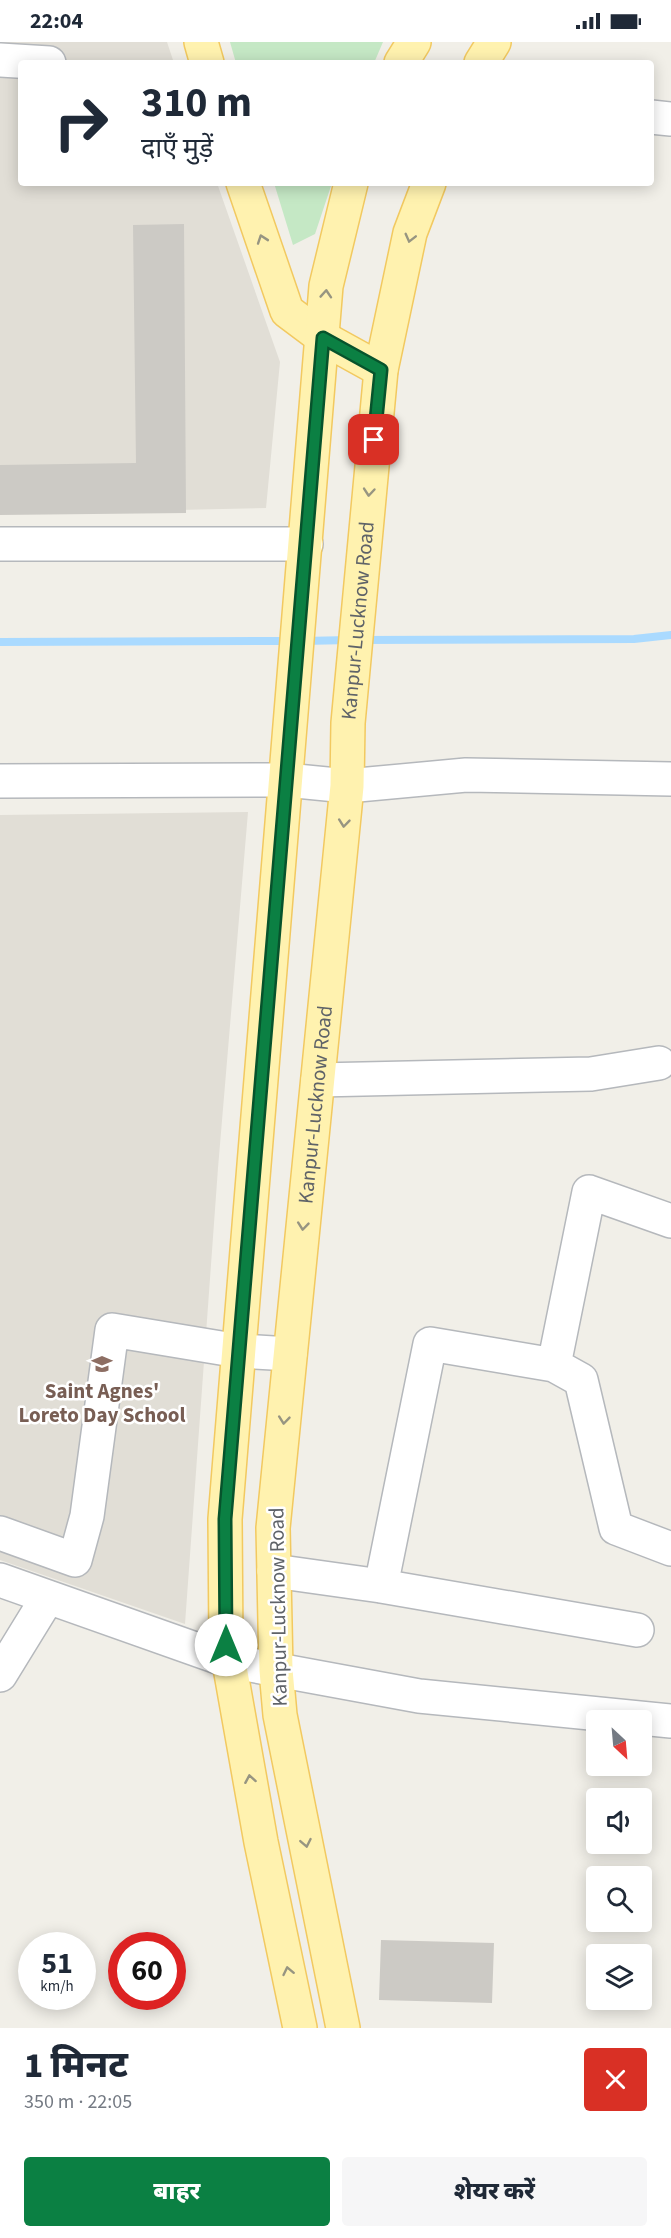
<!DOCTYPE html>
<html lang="hi">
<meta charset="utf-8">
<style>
:root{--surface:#fff;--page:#f6f6f7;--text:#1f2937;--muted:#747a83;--accent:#0b8043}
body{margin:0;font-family:"Source Sans 3","Noto Sans Devanagari",sans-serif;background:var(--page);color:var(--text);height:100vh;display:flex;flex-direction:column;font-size:22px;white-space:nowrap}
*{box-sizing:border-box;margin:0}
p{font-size:20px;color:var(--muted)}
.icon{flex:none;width:33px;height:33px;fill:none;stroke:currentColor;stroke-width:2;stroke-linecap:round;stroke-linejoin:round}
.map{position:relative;height:1986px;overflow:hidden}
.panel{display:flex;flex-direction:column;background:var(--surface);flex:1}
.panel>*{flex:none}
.top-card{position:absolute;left:18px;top:18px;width:636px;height:126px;border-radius:6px;box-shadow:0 3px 15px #0003;background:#fff;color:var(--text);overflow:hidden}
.needle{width:39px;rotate:154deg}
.buttons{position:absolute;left:586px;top:1668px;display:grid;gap:12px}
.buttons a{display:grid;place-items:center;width:66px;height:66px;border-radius:6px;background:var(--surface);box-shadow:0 3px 15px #0003;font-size:30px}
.speed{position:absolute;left:18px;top:1890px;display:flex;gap:12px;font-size:30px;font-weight:700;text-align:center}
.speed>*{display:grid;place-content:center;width:78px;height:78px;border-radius:50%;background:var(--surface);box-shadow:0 3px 15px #0003;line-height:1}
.speed small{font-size:15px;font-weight:400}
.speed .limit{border:9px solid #d22;background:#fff;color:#111}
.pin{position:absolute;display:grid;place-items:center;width:51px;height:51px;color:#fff;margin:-26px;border-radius:12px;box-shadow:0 3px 9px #0006}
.me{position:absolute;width:66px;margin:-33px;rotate:0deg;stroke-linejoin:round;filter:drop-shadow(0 0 4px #0008)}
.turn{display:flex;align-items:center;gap:21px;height:126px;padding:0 24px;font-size:27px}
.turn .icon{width:78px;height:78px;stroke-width:2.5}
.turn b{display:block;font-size:42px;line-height:51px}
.round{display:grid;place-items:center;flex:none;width:63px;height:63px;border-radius:6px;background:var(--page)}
.headline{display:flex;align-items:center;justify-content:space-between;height:102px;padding:0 24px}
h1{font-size:36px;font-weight:800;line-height:45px}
.button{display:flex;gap:12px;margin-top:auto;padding:12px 24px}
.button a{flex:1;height:69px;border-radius:6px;background:var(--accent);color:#fff;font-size:24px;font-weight:800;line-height:69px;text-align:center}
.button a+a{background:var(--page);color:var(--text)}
.status{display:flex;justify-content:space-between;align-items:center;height:42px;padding:0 30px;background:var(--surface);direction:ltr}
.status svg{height:16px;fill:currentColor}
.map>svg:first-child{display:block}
.education{fill:#e1ded6}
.green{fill:#c5e8c5}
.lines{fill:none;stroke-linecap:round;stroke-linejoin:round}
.stream{stroke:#aadaff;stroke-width:8}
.building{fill:#cccac5}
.minor-casing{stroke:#b5b8bc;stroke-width:36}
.major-casing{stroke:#f2c960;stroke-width:36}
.minor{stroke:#fff;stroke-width:33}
.major{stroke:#fff2af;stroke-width:33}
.oneway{stroke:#979581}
.route-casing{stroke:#07532c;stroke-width:15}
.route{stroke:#0b8043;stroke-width:10}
.labels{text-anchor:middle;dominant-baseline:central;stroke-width:5;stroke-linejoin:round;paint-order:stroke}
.street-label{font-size:21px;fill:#5f6368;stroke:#fff}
.education-label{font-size:21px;font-weight:bold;fill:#785e54;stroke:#fff}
</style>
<div class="status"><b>22:04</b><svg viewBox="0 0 49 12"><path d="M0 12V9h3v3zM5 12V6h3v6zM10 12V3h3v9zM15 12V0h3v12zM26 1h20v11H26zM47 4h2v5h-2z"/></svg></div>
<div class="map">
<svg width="671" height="1986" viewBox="0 0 671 1986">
<rect width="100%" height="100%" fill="#f1efe8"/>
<!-- education -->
<path class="education" d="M0,0h167l7,21h-153v120h196l63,179 -14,146 -266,6z
M248,770l-30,356 -33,456 -185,-64v-745z"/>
<!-- green -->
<path class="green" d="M230,0h153l-9,21h-138z
M274,141h58l-17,51 -22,11z"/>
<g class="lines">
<!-- stream -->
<path class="stream" d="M363,598l271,-1 37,-4
M303,599l47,-1
M0,600l290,-1"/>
</g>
<!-- building -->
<path class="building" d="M184,182l2,289 -186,2v-50l136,-2 -3,-238z
M381,1898l113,3 -2,60 -113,-3z"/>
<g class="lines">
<!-- minor casing -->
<g class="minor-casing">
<path id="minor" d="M0,18l49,3
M651,75l20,2
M0,502h306
M0,739l286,-1 61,6 119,-11 205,4
M318,1038l273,-6 68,-11
M554,1323l27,15 35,148 55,21
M0,1491l75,27 12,-44 25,-186 127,21 51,3
M274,1529l107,15 256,44
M0,1538l229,81 190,35 252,25
M381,1544l49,-242 124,21 35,-173 82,29
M0,1633l48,-78"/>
</g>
<!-- major casing -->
<g class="major-casing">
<g id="major">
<path d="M201,0l6,21"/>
<path d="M401,21l13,-21"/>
<path d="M481,21l13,-21"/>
<path d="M243,141l44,128 36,27 58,32"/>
<path d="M300,1986l-39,-186 -35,-197 -1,-126 101,-1233 25,-103"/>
<path id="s1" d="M343,1986l-63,-313 -4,-45 -3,-142 74,-742 1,-63 33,-353 29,-137 19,-50"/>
</g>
</g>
<!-- minor -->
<use href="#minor" class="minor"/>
<!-- major -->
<use href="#major" class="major"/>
</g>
<!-- one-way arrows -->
<defs><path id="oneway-chevron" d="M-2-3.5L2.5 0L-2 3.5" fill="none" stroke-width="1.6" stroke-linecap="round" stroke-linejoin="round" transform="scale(1.5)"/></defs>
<g class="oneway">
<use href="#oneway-chevron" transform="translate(410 196) rotate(104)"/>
<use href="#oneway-chevron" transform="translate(262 197) rotate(-109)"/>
<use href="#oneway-chevron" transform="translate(326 252) rotate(-86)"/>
<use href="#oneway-chevron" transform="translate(369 450) rotate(95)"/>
<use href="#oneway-chevron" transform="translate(344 781) rotate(96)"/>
<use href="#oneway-chevron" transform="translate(303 1184) rotate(96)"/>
<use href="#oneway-chevron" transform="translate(284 1378) rotate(96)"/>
<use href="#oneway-chevron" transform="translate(250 1737) rotate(-100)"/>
<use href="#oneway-chevron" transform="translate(306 1801) rotate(79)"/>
<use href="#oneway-chevron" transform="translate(288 1929) rotate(-102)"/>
</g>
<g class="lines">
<!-- route casing -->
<g class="route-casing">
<path id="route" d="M226,1603l-1,-126 98,-1181 58,32 -7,70"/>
</g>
<!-- route -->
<use href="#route" class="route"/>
</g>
<!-- icons -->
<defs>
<g id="school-bare" transform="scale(1.62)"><path d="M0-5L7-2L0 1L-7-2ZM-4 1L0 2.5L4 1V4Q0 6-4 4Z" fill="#8d6e63" stroke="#fff" stroke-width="2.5" paint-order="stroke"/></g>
</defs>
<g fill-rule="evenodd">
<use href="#school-bare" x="102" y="1322"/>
</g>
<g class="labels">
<!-- street labels -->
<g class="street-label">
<text stroke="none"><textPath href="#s1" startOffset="1418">Kanpur-Lucknow Road</textPath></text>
<text stroke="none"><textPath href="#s1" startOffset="932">Kanpur-Lucknow Road</textPath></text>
<text transform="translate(278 1565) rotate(-91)">Kanpur-Lucknow Road</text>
</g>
<!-- education labels -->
<g class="education-label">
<text x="102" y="1349">Saint Agnes'<tspan x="102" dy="24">Loreto Day School</tspan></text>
</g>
</g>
</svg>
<div class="buttons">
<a><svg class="needle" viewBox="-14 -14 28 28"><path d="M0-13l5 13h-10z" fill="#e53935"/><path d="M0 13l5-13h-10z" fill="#747a83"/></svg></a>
<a><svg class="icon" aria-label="sound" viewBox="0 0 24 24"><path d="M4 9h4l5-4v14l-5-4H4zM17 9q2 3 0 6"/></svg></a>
<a><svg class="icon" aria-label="search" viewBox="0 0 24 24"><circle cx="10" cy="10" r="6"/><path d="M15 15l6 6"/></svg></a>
<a><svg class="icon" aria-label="layers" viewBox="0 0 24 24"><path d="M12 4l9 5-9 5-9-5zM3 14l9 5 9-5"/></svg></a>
</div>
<div class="speed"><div>51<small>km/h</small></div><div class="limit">60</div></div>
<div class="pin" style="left:374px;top:398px;background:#d93025"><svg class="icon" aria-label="arrive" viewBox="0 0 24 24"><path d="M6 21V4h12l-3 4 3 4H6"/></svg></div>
<svg class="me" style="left:226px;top:1603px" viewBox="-20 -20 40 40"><circle r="19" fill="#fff"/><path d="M0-13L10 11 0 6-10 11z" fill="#0b8043"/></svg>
<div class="top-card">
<div class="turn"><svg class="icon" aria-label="right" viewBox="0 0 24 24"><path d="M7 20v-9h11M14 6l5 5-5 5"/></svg><div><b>310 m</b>दाएँ मुड़ें</div></div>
</div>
</div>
<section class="panel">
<div class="headline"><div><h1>1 मिनट</h1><p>350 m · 22:05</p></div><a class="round" style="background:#d93025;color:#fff"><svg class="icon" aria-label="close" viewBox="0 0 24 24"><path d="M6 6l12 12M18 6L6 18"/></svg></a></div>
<div class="button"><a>बाहर</a><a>शेयर करें</a></div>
</section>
